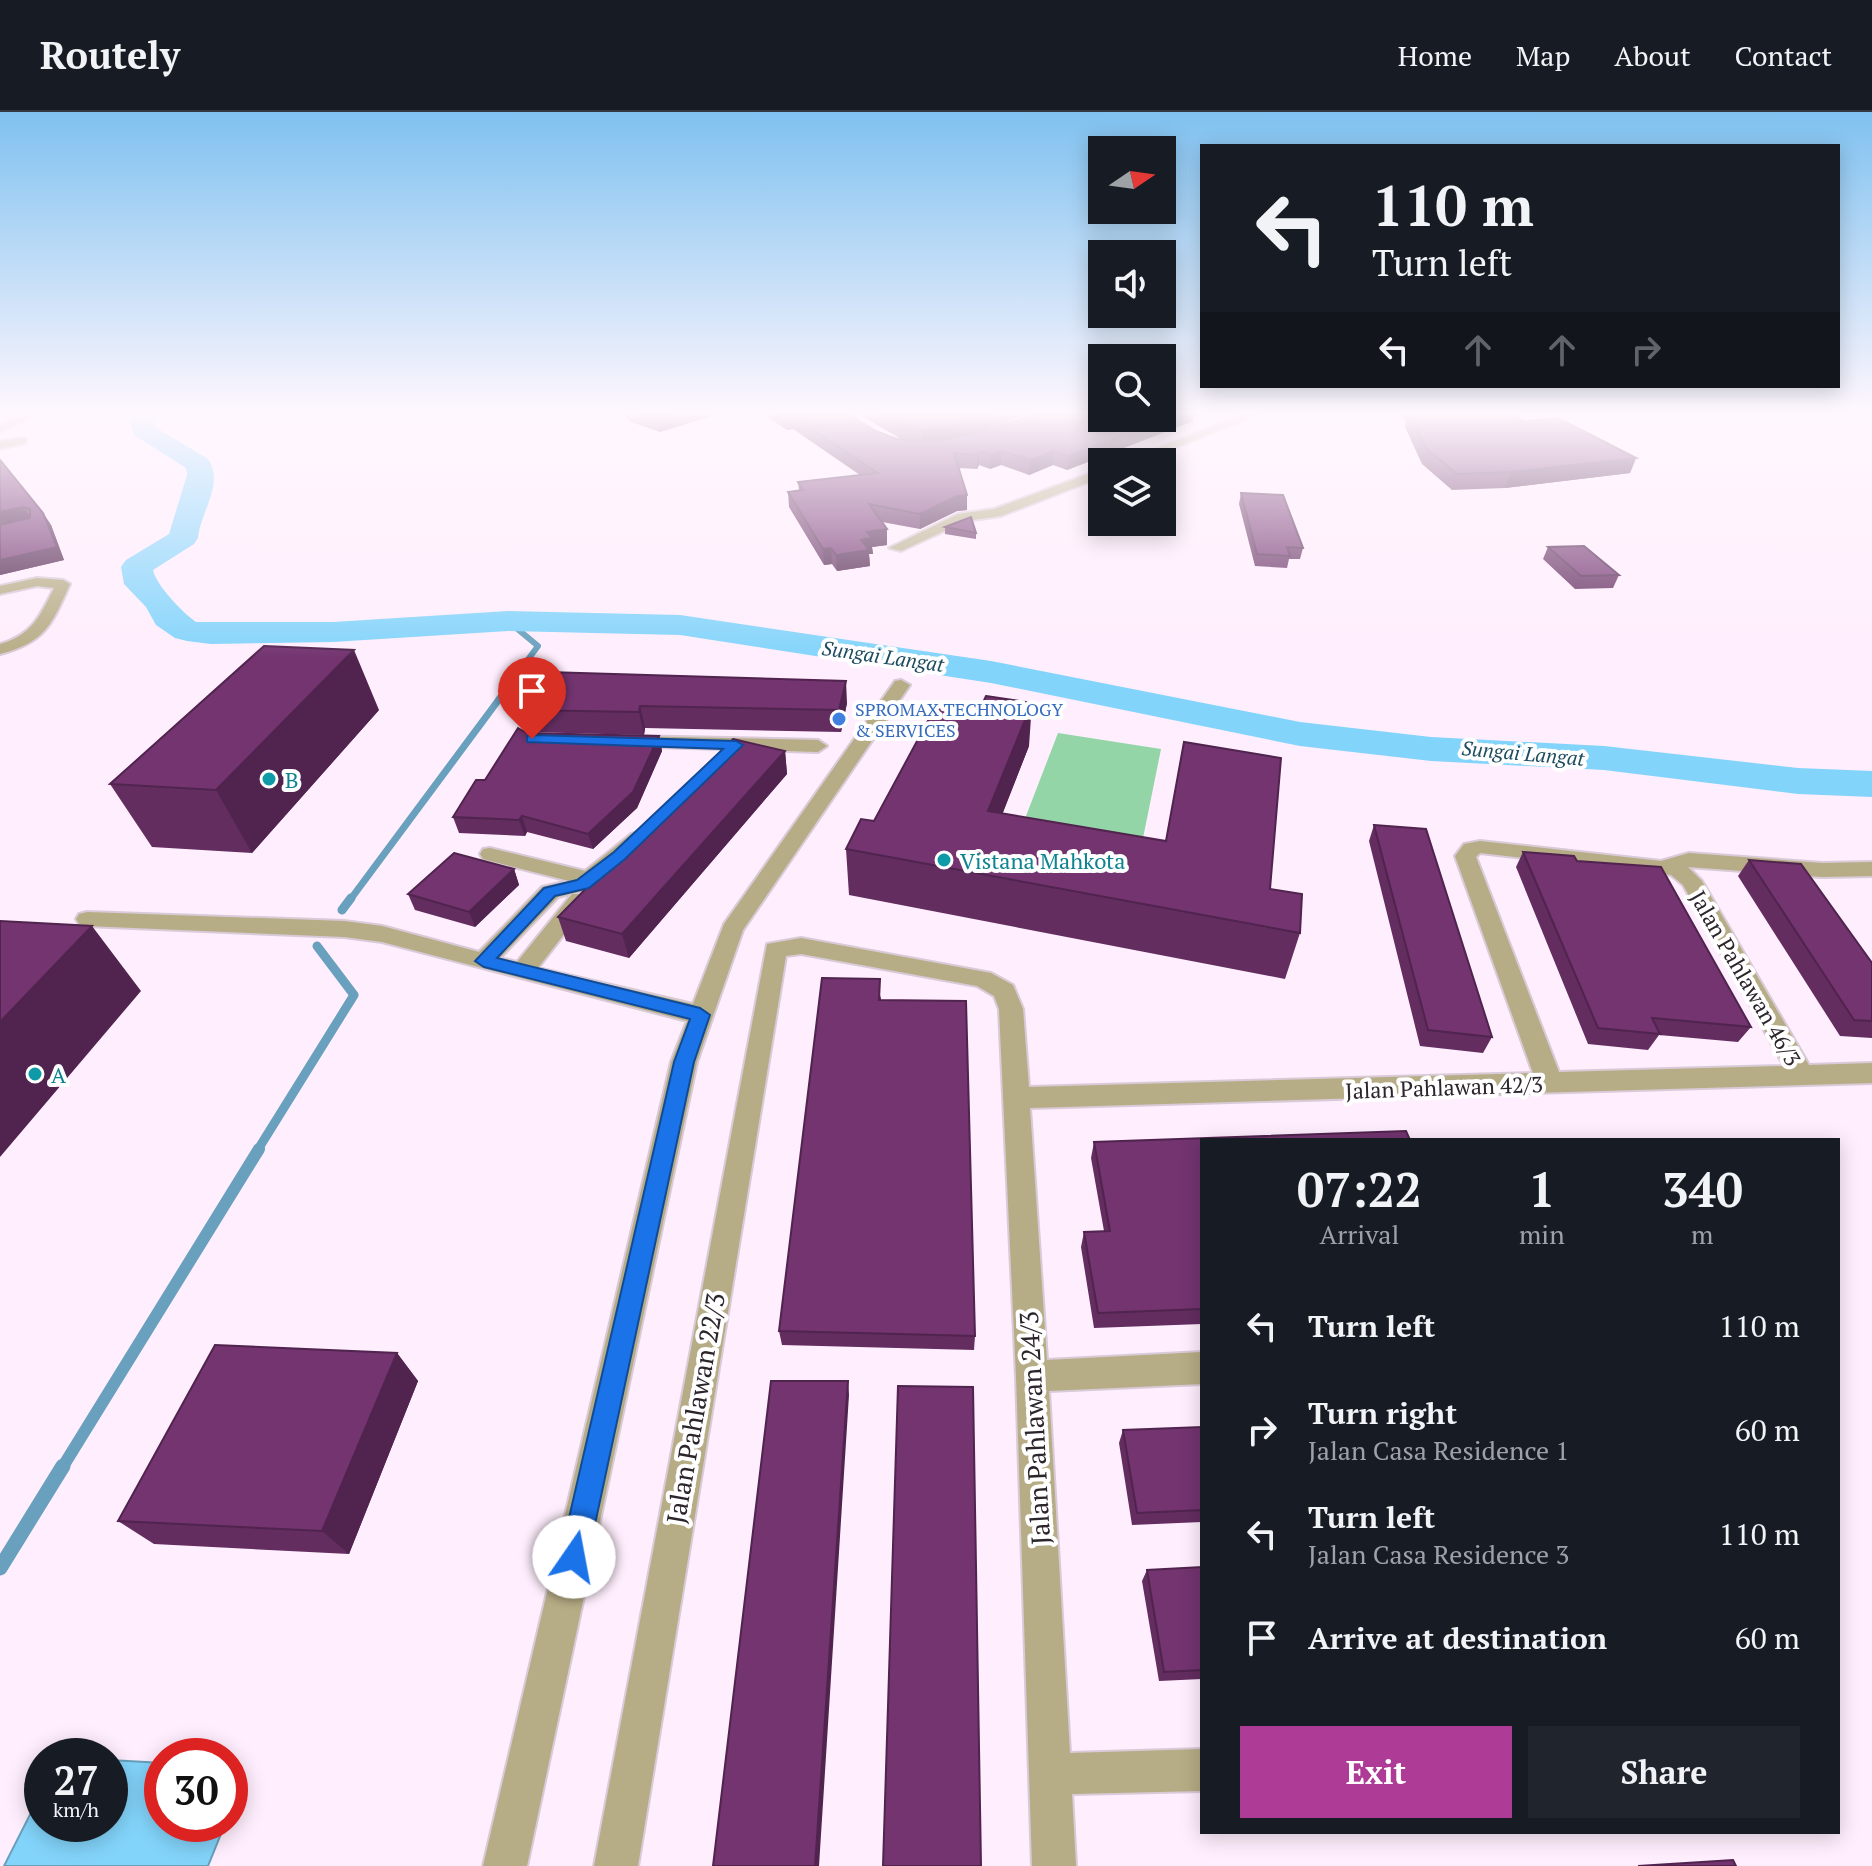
<!DOCTYPE html>
<style>
:root{--surface:#171b24;--page:#20242c;--text:#f1f3f6;--muted:#9ea1a6;--line:#363941;--accent:#ae3b96}
body{margin:0;font-family:"PT Serif",serif;background:var(--page);color:var(--text);height:100vh;display:flex;flex-direction:column;font-size:30px;white-space:nowrap}
*{box-sizing:border-box;margin:0}
p{font-size:26px;color:var(--muted)}
.icon{flex:none;width:44px;height:44px;fill:none;stroke:currentColor;stroke-width:2;stroke-linecap:round;stroke-linejoin:round}
.map{position:relative;flex:1;overflow:hidden}
.panel{position:absolute;left:1200px;top:1026px;width:640px;height:696px;display:flex;flex-direction:column;background:var(--surface);border-radius:0px;box-shadow:0 4px 20px #0003}
.panel>*{flex:none}
.hud{position:absolute;left:1200px;top:32px;width:640px;height:244px;border-radius:0px;box-shadow:0 4px 20px #0003;background:#171b24;color:var(--text);overflow:hidden}
.needle{width:52px;rotate:77deg}
.controls{position:absolute;left:1088px;top:24px;display:grid;gap:16px}
.controls a{display:grid;place-items:center;width:88px;height:88px;border-radius:0px;background:var(--surface);box-shadow:0 4px 20px #0003;font-size:40px}
.speed{position:absolute;left:24px;top:1626px;display:flex;gap:16px;font-size:40px;font-weight:700;text-align:center}
.speed>*{display:grid;place-content:center;width:104px;height:104px;border-radius:50%;background:var(--surface);box-shadow:0 4px 20px #0003;line-height:1}
.speed small{font-size:20px;font-weight:400}
.speed .limit{border:12px solid #d22;background:#fff;color:#111}
.pin{position:absolute;display:grid;place-items:center;width:68px;height:68px;color:#fff;margin:-82px -34px;border-radius:50% 50% 50% 0;rotate:-45deg;box-shadow:0 0 8px #0007}
.pin .icon{rotate:45deg}
.me{position:absolute;width:88px;margin:-44px;rotate:12deg;stroke-linejoin:round;filter:drop-shadow(0 0 6px #0008)}
.turn{display:flex;align-items:center;gap:28px;height:168px;padding:0 40px;font-size:36px}
.turn .icon{width:104px;height:104px;stroke-width:2.5}
.turn b{display:block;font-size:56px;line-height:68px}
.lanes{display:flex;align-items:center;height:76px;padding:0 40px;background:#0003;justify-content:center;gap:40px;direction:ltr}
.lanes .off{opacity:.35}
.eta{display:flex;justify-content:space-evenly;align-items:center;height:136px;text-align:center}
.eta b{font-size:48px;font-weight:700;line-height:56px}
.button{display:flex;gap:16px;margin-top:auto;padding:16px 40px}
.button a{flex:1;height:92px;border-radius:0px;background:var(--accent);color:#fff;font-size:32px;font-weight:700;line-height:92px;text-align:center}
.button a+a{background:var(--page);color:var(--text)}
ul{padding:0;list-style:none}
li{display:flex;align-items:center;gap:24px;height:104px;padding:0 40px}
li div{flex:1}
li b{display:block;font-size:30px}
li em{font-style:normal}
header{display:flex;align-items:center;gap:48px;box-sizing:border-box;height:112px;padding:0 40px;background:var(--surface);border-bottom:2px solid var(--line)}
header strong{font-size:38px}
nav{display:flex;gap:44px;margin-inline-start:auto;font-size:28px}
.map>svg:first-child{display:block}
.green{fill:#94d5a7}
.water{fill:#83d4fb;stroke:#69a0bd;stroke-width:2}
.lines{fill:none;stroke-linecap:round;stroke-linejoin:round}
.stream-far4{stroke:#69a0bd;stroke-width:6}
.stream-far3{stroke:#69a0bd;stroke-width:7}
.stream-far2{stroke:#69a0bd;stroke-width:9}
.stream-far1{stroke:#69a0bd;stroke-width:12}
.stream{stroke:#69a0bd;stroke-width:15}
.river{fill:#83d4fb;fill-rule:evenodd}
.minor-casing{stroke:#d9cad7;stroke-width:4}
.minor{fill:#b6ac85;fill-rule:evenodd}
.wall{fill:#632d60;fill-rule:evenodd}
.shaded-wall{fill:#50244e}
.building{fill:#733470;stroke:#50244e;stroke-width:2}
.route{fill:#1a73e8;stroke:#114b97;stroke-width:2}
.shop-dot{fill:#3f7fe0;stroke:#fff;stroke-width:3}
.culture-dot{fill:#0f9aa8;stroke:#fff;stroke-width:3}
.labels{text-anchor:middle;dominant-baseline:central;stroke-width:8;stroke-linejoin:round;paint-order:stroke}
.far-shop-label{font-size:18px;fill:#366cbe;stroke:#fff;text-anchor:start}
.far-water-label{font-size:20px;font-style:italic;fill:#1d4b5f;stroke:#fff}
.culture-label{font-size:22px;fill:#0d838f;stroke:#fff;text-anchor:start}
.street-label{font-size:22px;fill:#2c252b;stroke:#fff}
.near-street-label{font-size:26px;fill:#2c252b;stroke:#fff}
</style>
<header>
<strong>Routely</strong>
<nav><a>Home</a><a>Map</a><a>About</a><a>Contact</a></nav>
</header>
<div class="map">
<svg width="1872" height="1754" viewBox="0 0 1872 1754">
<rect width="100%" height="100%" fill="#ffeefd"/>
<!-- green -->
<path class="green" d="M1058,621l103,16 -23,114 -122,-21z"/>
<!-- water -->
<path class="water" d="M110,1648l52,3v61h63l-17,42h-204l38,-75v33h68z"/>
<g class="lines">
<!-- stream-far4 -->
<path class="stream-far4" d="M498,588l40,-54 -30,-25"/>
<!-- stream-far3 -->
<path class="stream-far3" d="M350,788l150,-202"/>
<!-- stream-far2 -->
<path class="stream-far2" d="M342,798l9,-12
M257,1039l97,-156 -37,-49"/>
<!-- stream-far1 -->
<path class="stream-far1" d="M62,1356l197,-319"/>
<!-- stream -->
<path class="stream" d="M0,1456l63,-102"/>
<!-- river -->
<path class="river" d="M134,302h24l-3,13 53,32c17,24 -8,54 -10,79l-4,6 -41,26c3,15 30,43 43,52h137l175,-11 172,4 311,46 309,61 131,15 173,9 194,22 74,3v26l-74,-3 -194,-24 -173,-9 -131,-15 -309,-63 -311,-48 -172,-4 -175,11 -122,2 -24,-3 -12,-3 -19,-13 -10,-18 -22,-23 -3,-17 5,-7 43,-26 18,-59 -1,-7 -52,-33 -4,-13z"/>
<!-- minor casing -->
<g class="minor-casing">
<path id="minor" d="M24,302h14l-38,18v-7z
M1243,302h15l-117,48h-17z
M22,326l4,1v4l-26,6v-8z
M1102,357v8l-101,39 -35,5 -65,30 -12,-3 69,-34 36,-5z
M37,466l26,2 7,4c-18,40 -24,58 -70,70v-10c32,-9 40,-28 54,-56l-17,-2 -37,8v-8z
M901,568l9,5 -167,245 -46,132 -170,804h-44l188,-804 16,-41 -305,-79 -38,-5 -257,-11 -8,-2 -3,-5 3,-5 8,-2 257,9 38,5 97,26 63,-65 27,-6 -86,-22 -3,-5 3,-5 7,-1 95,23 46,-37 7,-2 10,6 -3,4 -54,47 -33,8 -58,61 17,4 55,-68h16l3,5 -53,69 155,36 31,-80 171,-243z
M628,624l190,4 9,6 -9,6 -197,-6 -2,-4z
M1480,729l181,20 28,-8 133,10 50,-1v14l-50,1 -134,-10 14,14 107,184 63,-2v20l-842,25 17,252 155,-8v32l-153,7 21,362 132,-4v42l-130,3 4,72h-44l-16,-490 -17,-367 -5,-13 -17,-10 -176,-32 -15,2 -148,910h-44l173,-922 34,-6 190,35 22,12 10,24 6,78 504,-14 -78,-217 9,-12zM1480,741l191,22 12,10 101,181 -225,6 -83,-215z"/>
</g>
<!-- minor -->
<use href="#minor" class="minor"/>
</g>
<!-- wall -->
<path class="wall" d="M623,302h95l-58,18 -29,-10z
M763,302h339l91,7 -126,49 -14,-5 -24,10 -28,-10 -11,4 -11,-4 -2,4 -18,-1 8,42 -10,1 -37,18 -38,-7 5,7v16l-15,2 1,7h-4l1,12 -33,5 -5,-7 -8,1 -35,-58 -1,-15 11,-2 -1,-8 62,-7 -67,-46 -6,1zM848,302l12,1 41,24 -25,-8zM1034,302l-53,18 -8,2 49,-18z
M1402,302h65l1,1 56,6 112,37 -6,15 -125,15 -53,2 -30,-26 -17,-37 1,-4z
M0,348l43,53 8,12 13,35 -64,15z
M1241,381l62,55 -3,11h-11l-2,9 -32,-2 -16,-62z
M945,415l31,6v6l-31,-5z
M1548,435l71,28 -6,13 -38,1 -32,-30z
M547,560l300,31 -6,29 -196,-4 -1,7 -115,-3 -6,-22z
M379,598l-127,143 -100,-6 -42,-63z
M527,621l132,3 3,15 -25,57 -44,41 -66,-17 -2,4 -66,-3 -6,-16z
M1029,634l-27,68 268,75 30,44 -15,46 -436,-84 -3,-46 28,-28z
M785,639l2,23 -158,184 -63,-17 -8,-24z
M1374,713l118,212 -9,16 -63,-7 -51,-205z
M1523,740l54,9 174,166 -13,15 -79,-7 -11,15 -60,-6 -72,-177z
M1749,748l123,103v75l-32,-2 -102,-160z
M514,757l5,16 -44,42 -60,-17 -7,-16z
M881,883v5l94,336 -1,14 -192,-5 -3,-14z
M1202,1028v184l-108,4 -13,-81 3,-15 20,-1 -13,-73 3,-16z
M397,1241l21,28 -69,173 -195,-10 -36,-23z
M1202,1315v95l-70,3 -13,-82 4,-13z
M1202,1455v112l-43,2 -17,-100 5,-11z"/>
<!-- shaded-wall -->
<path class="shaded-wall" d="M673,302h45l-58,18 -2,-14z
M991,302h50l-19,2 -66,24 -33,5v-14z
M1178,302h16l-1,7 -126,49 1,-14z
M791,303l2,14 -6,1 -1,-14z
M979,339v14l-2,4v-14z
M1001,339v14l-11,4 1,-14z
M1054,339l-1,14 -24,10 1,-15z
M1636,346l-6,15 -125,15 6,-16z
M967,383v15l-10,1 -37,18v-15l37,-18z
M23,395l8,12 -31,7v-14z
M43,401l8,12 13,35 -64,15v-15z
M887,417v16l-15,2 1,7h-4l1,12 -33,5 -1,-16 25,-15 6,-8z
M831,436l1,16 -8,1 -1,-16z
M354,538l25,60 -127,143 -36,-63z
M846,569l1,22 -6,29 -2,-22z
M1032,591l-3,43 -43,110 2,-45z
M640,594l5,22 -1,7 -5,-23z
M659,624l3,15 -25,57 -44,41 -5,-15z
M785,639l2,23 -158,184 -7,-24z
M522,704l5,16 -2,4 -6,-16z
M514,757l5,16 -44,42 -6,-15z
M92,814l49,65 -141,166v-135z
M397,1241l21,28 -69,173 -27,-23z
M848,1269l1,14 -30,471h-4z"/>
<!-- building -->
<path class="building" d="M644,302h29l-15,4z
M782,302h66l28,17 20,8 41,2 44,-9 55,-18h66v4h60v-4h16l-110,42 -14,-5 -24,9 -29,-9 -10,4 -12,-4 -2,4 -23,-2 13,42 -10,1 -37,18 -51,-10 18,25 -20,3 5,6 -11,2 8,10 -33,5 -5,-7 -8,1 -35,-57 15,-2 -5,-8 80,-9 -87,-58 -5,1z
M880,302h111l-35,12 -33,5 -22,-6z
M1409,302h58l1,1 44,-1 12,7 34,-3 78,40 -125,14 -54,2 -30,-25z
M0,348l43,53 14,34 -57,13v-35l30,-7v-9l-7,-2 -23,5z
M1241,381l42,2 20,53 -16,-1 3,9 -33,-2z
M971,405l5,16 -31,-6z
M1584,434l35,29 -38,1 -33,-29z
M264,534l90,4 -138,140 -106,-6z
M547,560l299,9 -7,29 -199,-4 -1,6 -116,-2z
M986,584l46,7 -44,108 178,30 18,-99 97,16 -11,131 32,5 -2,39 -454,-84 15,-30 13,2 63,-117 42,7z
M518,616l9,5 132,3 -26,56 -45,42 -66,-18 -3,4 -66,-3 23,-37h9z
M733,627l52,12 -163,183 -64,-17z
M1374,713l52,4 66,208 -64,-7z
M1523,740l51,4 3,5 84,6 90,160 -99,-9 8,16 -62,-6z
M454,741l60,16 -45,43 -61,-18z
M1749,748l52,4 71,99v58l-18,-1z
M0,809l92,5 -92,96z
M822,866l58,1 -1,21 87,1 9,335 -196,-5z
M1406,1019l4,9h-208v169l-104,4 -14,-81 26,-1 -16,-89z
M215,1233l182,8 -75,178 -204,-10z
M771,1269h77l-33,485h-102z
M898,1274l75,1 8,479h-98z
M1202,1315v83l-65,3 -14,-83z
M1202,1455v103l-38,2 -17,-102z
M1733,1748l3,6h-98z"/>
<!-- sky -->
<linearGradient id="sky" x2="0" y2="1"><stop stop-color="#7fc1f0"/><stop offset="0.55" stop-color="#fff7fe"/><stop offset="1" stop-color="#fff7fe" stop-opacity="0"/></linearGradient>
<rect width="1872" height="547" fill="url(#sky)"/>
<!-- route -->
<path class="route" d="M532,623l204,6 7,4 -118,114 -36,29 -34,8 -58,62 203,50 10,7 -16,47 -106,495 -4,10 -10,4 -10,-4 -4,-10 114,-495 16,-43 -206,-52 -9,-6 69,-73 33,-8 37,-28 109,-103 -196,-7v-6z"/>
<!-- markers -->
<circle class="shop-dot" cx="839" cy="607" r="8"/>
<g class="culture-dot">
<circle cx="269" cy="667" r="8"/>
<circle cx="944" cy="748" r="8"/>
<circle cx="35" cy="962" r="8"/>
</g>
<g class="labels">
<!-- far-shop labels -->
<g class="far-shop-label">
<text x="855" y="597">SPROMAX TECHNOLOGY<tspan x="855" dy="21">&amp; SERVICES</tspan></text>
</g>
<!-- far-water labels -->
<g class="far-water-label">
<text transform="translate(883 544) rotate(8)">Sungai Langat</text>
<text transform="translate(1523 641) rotate(5)">Sungai Langat</text>
</g>
<!-- culture labels -->
<g class="culture-label">
<text x="285" y="667">B</text>
<text x="960" y="748">Vistana Mahkota</text>
<text x="51" y="962">A</text>
</g>
<!-- street labels -->
<g class="street-label">
<text transform="translate(1746 866) rotate(60)">Jalan Pahlawan 46/3</text>
<text transform="translate(1444 975) rotate(-2)">Jalan Pahlawan 42/3</text>
</g>
<!-- near-street labels -->
<g class="near-street-label">
<text transform="translate(695 1296) rotate(-80)">Jalan Pahlawan 22/3</text>
<text transform="translate(1034 1316) rotate(-93)">Jalan Pahlawan 24/3</text>
</g>
</g>
</svg>
<div class="controls">
<a><svg class="needle" viewBox="-14 -14 28 28"><path d="M0-13l5 13h-10z" fill="#e53935"/><path d="M0 13l5-13h-10z" fill="#9ea1a6"/></svg></a>
<a><svg class="icon" aria-label="sound" viewBox="0 0 24 24"><path d="M4 9h4l5-4v14l-5-4H4zM17 9q2 3 0 6"/></svg></a>
<a><svg class="icon" aria-label="search" viewBox="0 0 24 24"><circle cx="10" cy="10" r="6"/><path d="M15 15l6 6"/></svg></a>
<a><svg class="icon" aria-label="layers" viewBox="0 0 24 24"><path d="M12 4l9 5-9 5-9-5zM3 14l9 5 9-5"/></svg></a>
</div>
<div class="speed"><div>27<small>km/h</small></div><div class="limit">30</div></div>
<div class="pin" style="left:532px;top:627px;background:#d93025"><svg class="icon" aria-label="arrive" viewBox="0 0 24 24"><path d="M6 21V4h12l-3 4 3 4H6"/></svg></div>
<svg class="me" style="left:574px;top:1445px" viewBox="-20 -20 40 40"><circle r="19" fill="#fff"/><path d="M0-13L10 11 0 6-10 11z" fill="#1a73e8"/></svg>
<div class="hud">
<div class="turn"><svg class="icon" aria-label="left" viewBox="0 0 24 24"><path d="M17 20v-9H6M10 6l-5 5 5 5"/></svg><div><b>110 m</b>Turn left</div></div>
<div class="lanes"><svg class="icon" aria-label="left" viewBox="0 0 24 24"><path d="M17 20v-9H6M10 6l-5 5 5 5"/></svg><svg class="icon off" aria-label="ahead" viewBox="0 0 24 24"><path d="M12 20V5M6 11l6-6 6 6"/></svg><svg class="icon off" aria-label="ahead" viewBox="0 0 24 24"><path d="M12 20V5M6 11l6-6 6 6"/></svg><svg class="icon off" aria-label="right" viewBox="0 0 24 24"><path d="M7 20v-9h11M14 6l5 5-5 5"/></svg></div>
</div>
<section class="panel">
<div class="eta">
<div><b>07:22</b><p>Arrival</p></div>
<div><b>1</b><p>min</p></div>
<div><b>340</b><p>m</p></div>
</div>
<ul>
<li><svg class="icon" aria-label="left" viewBox="0 0 24 24"><path d="M17 20v-9H6M10 6l-5 5 5 5"/></svg><div><b>Turn left</b></div><em>110 m</em></li>
<li><svg class="icon" aria-label="right" viewBox="0 0 24 24"><path d="M7 20v-9h11M14 6l5 5-5 5"/></svg><div><b>Turn right</b><p>Jalan Casa Residence 1</p></div><em>60 m</em></li>
<li><svg class="icon" aria-label="left" viewBox="0 0 24 24"><path d="M17 20v-9H6M10 6l-5 5 5 5"/></svg><div><b>Turn left</b><p>Jalan Casa Residence 3</p></div><em>110 m</em></li>
<li><svg class="icon" aria-label="arrive" viewBox="0 0 24 24"><path d="M6 21V4h12l-3 4 3 4H6"/></svg><div><b>Arrive at destination</b></div><em>60 m</em></li>
</ul>
<div class="button"><a>Exit</a><a>Share</a></div>
</section>
</div>
